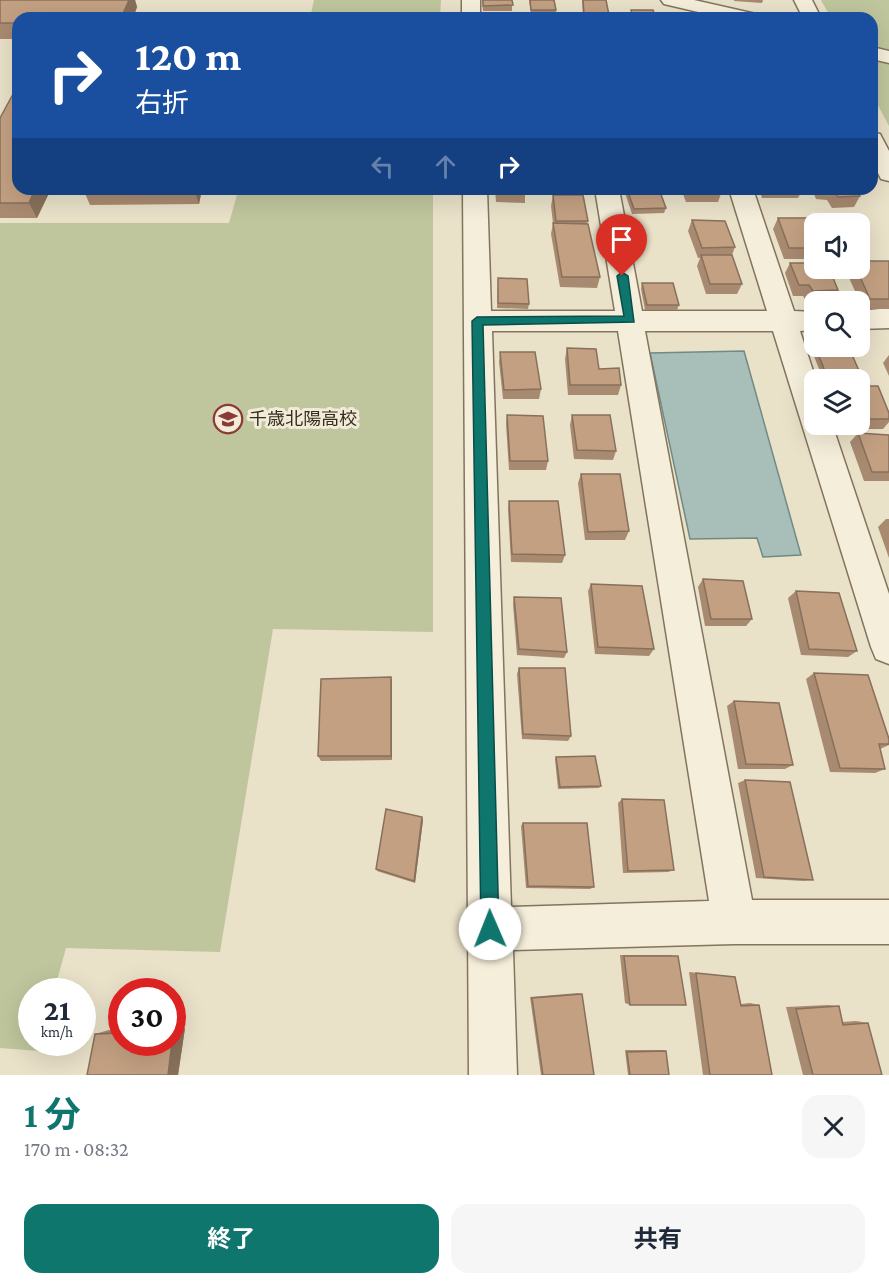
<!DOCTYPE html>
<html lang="ja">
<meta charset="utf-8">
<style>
:root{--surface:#fff;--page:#f6f6f7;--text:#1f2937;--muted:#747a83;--accent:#0f766e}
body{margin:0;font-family:"Crimson Pro","Noto Sans JP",serif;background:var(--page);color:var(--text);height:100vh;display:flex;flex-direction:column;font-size:22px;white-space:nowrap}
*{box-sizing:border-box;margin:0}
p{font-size:20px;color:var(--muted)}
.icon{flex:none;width:33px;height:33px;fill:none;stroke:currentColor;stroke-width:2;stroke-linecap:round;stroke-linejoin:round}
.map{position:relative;height:1075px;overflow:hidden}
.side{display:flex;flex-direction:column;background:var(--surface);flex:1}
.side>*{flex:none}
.hud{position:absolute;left:12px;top:12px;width:866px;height:183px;border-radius:18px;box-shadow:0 6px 24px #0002;background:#1a4fa0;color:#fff;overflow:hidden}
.buttons{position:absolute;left:804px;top:213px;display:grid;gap:12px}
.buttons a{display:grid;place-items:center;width:66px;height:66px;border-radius:12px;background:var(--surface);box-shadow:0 6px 24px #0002;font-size:30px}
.speed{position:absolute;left:18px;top:978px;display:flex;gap:12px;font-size:30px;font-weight:700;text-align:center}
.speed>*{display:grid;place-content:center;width:78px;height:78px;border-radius:50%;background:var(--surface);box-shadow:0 6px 24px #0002;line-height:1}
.speed small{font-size:15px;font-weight:400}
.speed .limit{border:9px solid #d22;background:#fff;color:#111}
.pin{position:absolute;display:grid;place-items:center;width:51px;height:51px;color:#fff;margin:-62px -26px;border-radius:50% 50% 50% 0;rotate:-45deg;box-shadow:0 0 6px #0007}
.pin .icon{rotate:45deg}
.me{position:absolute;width:66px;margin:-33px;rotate:359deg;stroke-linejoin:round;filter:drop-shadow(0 0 4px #0008)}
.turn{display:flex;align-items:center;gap:21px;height:126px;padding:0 24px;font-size:27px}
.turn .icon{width:78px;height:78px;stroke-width:2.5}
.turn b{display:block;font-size:42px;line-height:51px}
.lanes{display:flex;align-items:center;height:57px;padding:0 24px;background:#0003;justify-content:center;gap:30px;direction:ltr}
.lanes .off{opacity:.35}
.round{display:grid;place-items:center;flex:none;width:63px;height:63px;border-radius:18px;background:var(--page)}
.head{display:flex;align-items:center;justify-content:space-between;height:102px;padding:0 24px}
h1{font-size:36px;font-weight:700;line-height:45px;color:var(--accent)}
.primary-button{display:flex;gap:12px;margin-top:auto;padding:12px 24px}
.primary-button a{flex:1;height:69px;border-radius:18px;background:var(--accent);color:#fff;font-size:24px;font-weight:700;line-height:69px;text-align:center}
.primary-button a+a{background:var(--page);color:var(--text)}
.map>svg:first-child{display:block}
.green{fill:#bfc69d}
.water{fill:#a8beb8;stroke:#708b86;stroke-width:1.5}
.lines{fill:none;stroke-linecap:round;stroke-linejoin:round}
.minor-casing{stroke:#83745f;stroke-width:3}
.minor{fill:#f5eeda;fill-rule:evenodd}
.wall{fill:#a88a70}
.shaded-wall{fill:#88705b}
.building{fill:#c3a082;stroke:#88705b;stroke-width:1.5}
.route{fill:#0f766e;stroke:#0a4d48;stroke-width:1.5}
.labels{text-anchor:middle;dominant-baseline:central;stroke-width:6;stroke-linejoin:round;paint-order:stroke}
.poi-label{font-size:18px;fill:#352c21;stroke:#f1ebd7;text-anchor:start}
</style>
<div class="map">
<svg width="889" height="1075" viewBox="0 0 889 1075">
<rect width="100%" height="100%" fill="#e9e1c8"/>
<!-- green -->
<path class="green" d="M314,0h127l-1,18h-130z
M821,0h68v126l-17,-32v-76h-41z
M433,189v443l-160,-3 -53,323 -154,-4 -12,43 -22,1v50l9,1 -2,8 -39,-3v-825h229l9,-32z"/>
<!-- water -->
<path class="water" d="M744,351l57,204 -38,2 -6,-19 -67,1 -40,-186z"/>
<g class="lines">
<!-- minor casing -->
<g class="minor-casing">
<path id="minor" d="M462,0h18v18h-18z
M661,0h33l62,14 2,4h-34l-60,-14z
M794,0h18l9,18h-18z
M872,47l17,4v12l-17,-4z
M872,132l8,2 9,17v30l-8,-2 -9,-18z
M463,189h24l4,122h124l-20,-122h24l23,122h125l-38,-122h24l41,122 20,1v18l-14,1 16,49 -2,44h18l57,170v70l-13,-5 -5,-12 -98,-316h-128l107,569h137v44h-155l-221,6 4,125h-48zM492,331h126l91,570 -198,6z
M889,308v20l-29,1v-18z"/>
</g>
<!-- minor -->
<use href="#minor" class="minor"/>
</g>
<!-- wall -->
<path class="wall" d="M0,0h135l2,7 -4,11h-115v21h-18z
M482,0h30v11h-29z
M529,0h25l2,10v5h-25z
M582,0h24l3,15 -1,3h-25z
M734,0h29l-1,3 -28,-2z
M0,118l51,71 -14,29h-37z
M83,189h119l-3,15 -109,1z
M495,189h30v14l-29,-1z
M626,189h33l7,19 -2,5 -32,1 -7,-21z
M681,189h40l1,2 -4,11h-32z
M759,189h44l-5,9h-36z
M812,189h44l4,7 -6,11 -22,1 -5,-8 -11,-1z
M553,195l35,26 -1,3 13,53 -3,11 -37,-1 -9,-53 2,-11 -2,-17z
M778,218l36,19v19l-1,3h-29l-11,-30z
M692,220l43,27 -3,8 10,29 -5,10h-31l-9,-28 3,-8h-2l-10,-27z
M889,261v48h-26l-17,-38 2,-3h12z
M790,263l48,27 -6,11 -25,1 -4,-6h-10l-8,-23z
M498,278l31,26 -1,5 -31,-1z
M642,283l37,22 -2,5h-32l-4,-21z
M813,341h1v5h17l1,3 28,24 -3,5 -34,1 -13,-33z
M567,348l32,21 22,16 -3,10h-50l-3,-36z
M500,352l41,37 -2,10h-36l-4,-37z
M889,355v21l-6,-13z
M860,386l29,27v9l-6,7h-43l-1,-5h21z
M507,415l41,46 -2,9h-37l-3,-46z
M572,415l44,36 -3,9 -39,-1 -4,-34z
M858,433l31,2v46h-25l-14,-39z
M581,474l48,57 -4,9h-40l-7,-57z
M509,501l56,54 -3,8 -51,-1 -3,-53z
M886,519h3v39l-11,-31z
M703,579l49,40 -6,7h-41l-7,-39z
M591,584l63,65 -5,7 -54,-2 -7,-63z
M796,591l61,60 -9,6 -47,-2 -13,-57z
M514,597l53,55 -3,6 -47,-3 -4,-51z
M519,668l52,68 -3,5 -46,-2 -5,-65z
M814,673l75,66v6l-9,4 5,20 -10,4 -45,-1 -24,-93z
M391,677l1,6v77l-71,1 -3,-5z
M734,701l59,64 -8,4h-47l-11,-63z
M556,757l45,29 -2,2 -41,1 -3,-30z
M745,780l68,100 -10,1 -47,-3 -18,-95z
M622,799l52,71 -6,2 -45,1 -5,-70z
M423,820l-8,63 -38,-12 -1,-2z
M523,823l71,64 -4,2 -64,-1 -5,-62z
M620,955h52l-42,50 -5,-2z
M689,972l46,5 6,27 9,-1 9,2 13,70h-69z
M578,993l4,1 12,81h-53l-11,-78z
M828,1005l11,1 3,16 14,-1 12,2 14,52h-79l-17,-68z
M185,1028l-7,47 -83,-41 14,-4h13v12h50v-13z
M625,1050h38l3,1 3,24h-41z"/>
<!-- shaded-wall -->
<path class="shaded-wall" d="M129,0h6l2,7 -4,11h-12z
M35,189h16l-14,29 -8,-15z
M194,189h8l-3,15z
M391,677l1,6v77l-1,-4z
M422,817l1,3 -8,63 -1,-2z
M185,1028l-7,47h-10l6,-43z"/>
<!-- building -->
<path class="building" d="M0,0h129l-8,18h-103v5h-18z
M483,0h29l1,5 -30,1z
M530,0h24l2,10h-25z
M583,0h23l3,15 -25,-1z
M631,10h22l3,8h-23z
M531,15l22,1 1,2h-23z
M486,17h24v1h-24z
M18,85v104h17l-6,14h-29v-85z
M497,189h28l1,3 -29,-1z
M627,189h32l7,19 -32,1z
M688,189h33l1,2h-33z
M832,189h24l4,7 -22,1z
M553,195h30l5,26h-32z
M778,218h29l7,19v11h-25z
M692,220l33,1 10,26 -33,1z
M553,223l35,1 12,53h-38z
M701,255h31l10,29h-32z
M860,261h29v38h-19l-14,-31h4z
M790,263h24v5h15l9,22 -25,1 -4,-6h-10z
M498,278l29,1 2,25 -31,-1z
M642,283h31l6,22h-32z
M815,346h16l1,3 17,-1 11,25 -34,1z
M567,348l29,1 3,20 20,-1 2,17h-51z
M500,352h35l6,37 -37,1z
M860,386h18l11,27v6h-29z
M507,415l36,1 5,45h-38z
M572,415h38l6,36 -39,-1z
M858,433l31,2v37h-17z
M581,474h39l9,57 -41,1z
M509,501h49l7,54 -53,-1z
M703,579l40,2 9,38h-41z
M591,584l51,2 12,63 -56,-2z
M796,591l43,2 18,58 -48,-2z
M514,597l47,1 6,54 -48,-3z
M519,668h46l6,68 -48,-2z
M814,673l54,2 21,64v5h-10l6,25 -45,-1z
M391,677v79h-73l3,-77z
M734,701l45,2 14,62 -47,-1z
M595,756l6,30 -41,1 -4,-30z
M745,780l45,2 23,98 -49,-3z
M622,799l42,1 10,70 -46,1z
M386,809l36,8 -8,64 -38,-12z
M523,823h64l7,64 -66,-1z
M624,956h54l8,49h-56z
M696,973l39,4 6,29 18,-1 13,70h-62z
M582,994l12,81h-51l-11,-77z
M839,1006l4,19 25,-2 14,52h-69l-17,-66z
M122,1033v9h50l-4,33h-81l8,-41z
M666,1051l3,24h-39l-3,-23z"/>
<!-- route -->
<path class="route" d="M622,272l6,4 6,46 -151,3 16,604 -3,7 -6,2 -6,-2 -3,-7 -9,-608 5,-4 147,-1 -7,-40z"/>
<!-- icons -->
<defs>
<g id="school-ring" transform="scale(1.5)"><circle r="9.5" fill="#f1ebd7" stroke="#8b3a36" stroke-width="1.5"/><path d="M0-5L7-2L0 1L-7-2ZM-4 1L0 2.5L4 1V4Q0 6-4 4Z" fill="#8b3a36"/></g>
</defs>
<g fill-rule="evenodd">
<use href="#school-ring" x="228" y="419"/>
</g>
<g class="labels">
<!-- poi labels -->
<g class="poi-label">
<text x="249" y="419">千歳北陽高校</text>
</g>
</g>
</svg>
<div class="buttons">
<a><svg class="icon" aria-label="sound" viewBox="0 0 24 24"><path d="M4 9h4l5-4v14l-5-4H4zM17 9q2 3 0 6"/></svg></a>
<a><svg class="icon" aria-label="search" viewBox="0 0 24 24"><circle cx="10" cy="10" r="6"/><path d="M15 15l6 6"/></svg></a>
<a><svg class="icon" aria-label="layers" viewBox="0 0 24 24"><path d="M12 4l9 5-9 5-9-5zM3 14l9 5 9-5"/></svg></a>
</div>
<div class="speed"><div>21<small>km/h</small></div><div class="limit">30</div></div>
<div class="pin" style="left:622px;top:276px;background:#d93025"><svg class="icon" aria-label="arrive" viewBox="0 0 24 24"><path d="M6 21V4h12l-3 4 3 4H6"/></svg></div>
<svg class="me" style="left:490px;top:929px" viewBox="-20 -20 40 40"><circle r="19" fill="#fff"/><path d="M0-13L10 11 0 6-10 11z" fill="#0f766e"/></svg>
<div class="hud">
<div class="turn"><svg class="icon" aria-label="right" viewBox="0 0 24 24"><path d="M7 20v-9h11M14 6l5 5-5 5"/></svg><div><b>120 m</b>右折</div></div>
<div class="lanes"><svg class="icon off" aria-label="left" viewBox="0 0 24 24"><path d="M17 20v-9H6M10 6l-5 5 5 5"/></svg><svg class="icon off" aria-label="ahead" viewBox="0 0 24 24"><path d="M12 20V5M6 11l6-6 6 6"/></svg><svg class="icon" aria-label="right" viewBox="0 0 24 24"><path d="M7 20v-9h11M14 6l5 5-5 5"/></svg></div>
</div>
</div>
<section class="side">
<div class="head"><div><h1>1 分</h1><p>170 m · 08:32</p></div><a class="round"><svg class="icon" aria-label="close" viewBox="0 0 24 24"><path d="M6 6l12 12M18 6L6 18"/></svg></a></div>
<div class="primary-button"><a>終了</a><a>共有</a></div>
</section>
